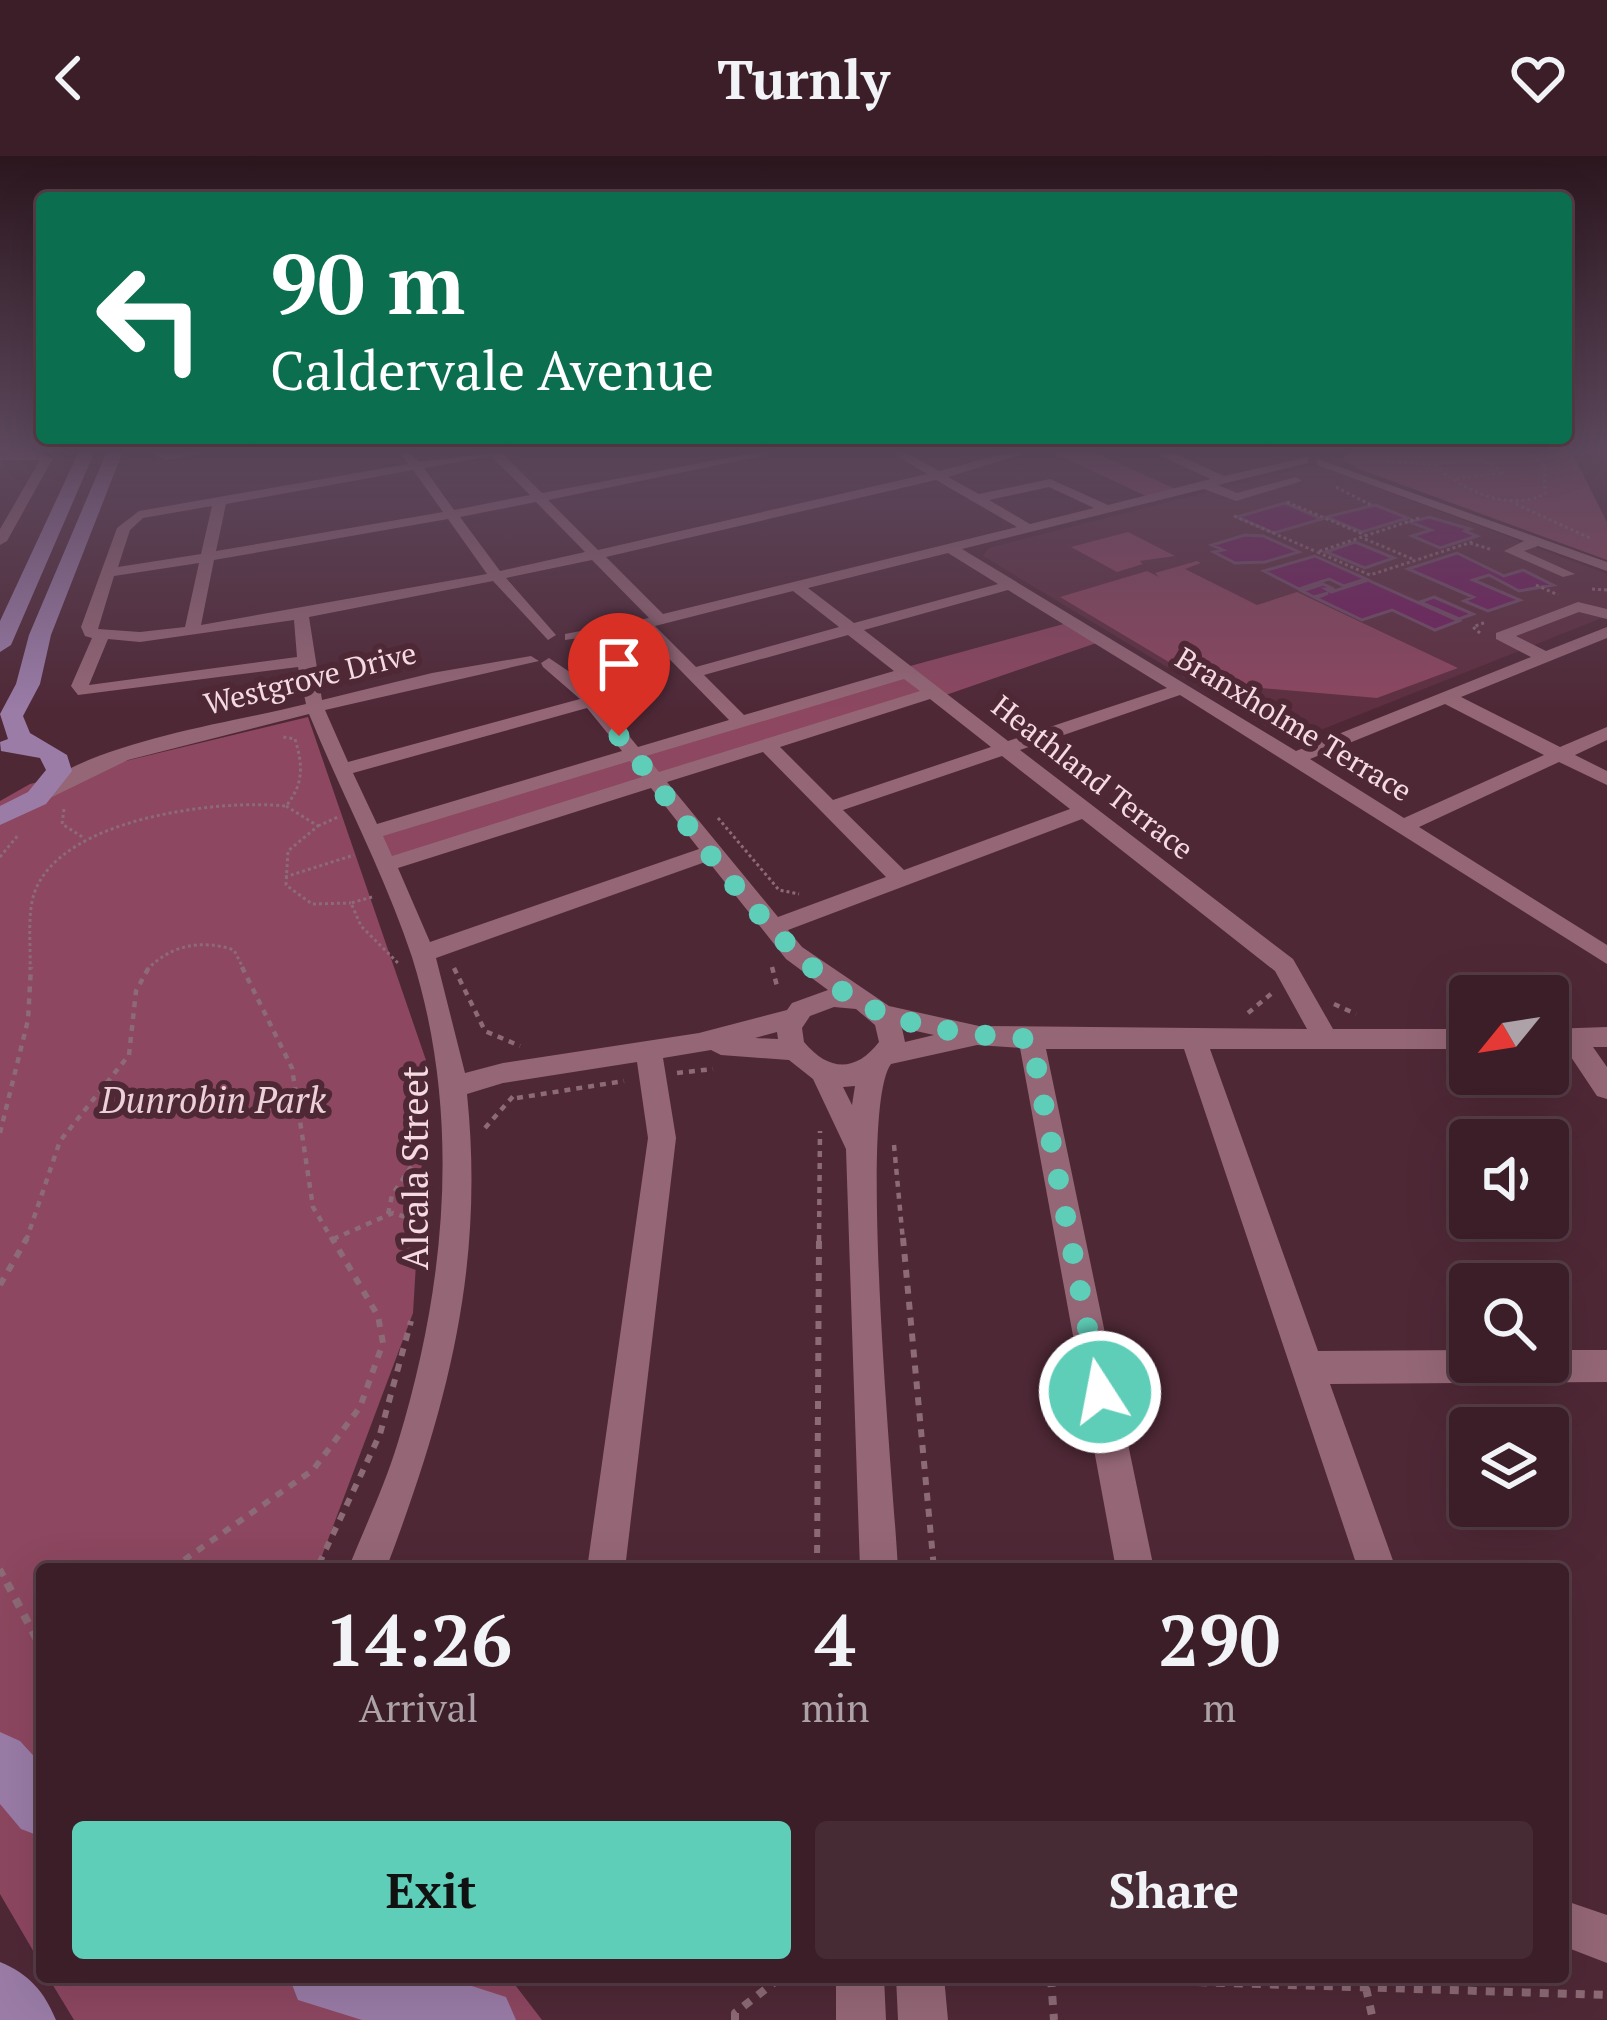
<!DOCTYPE html>
<style>
:root{--surface:#3b1e28;--page:#462b34;--text:#f1f3f6;--muted:#aca2a8;--line:#543c45;--accent:#5eceb8}
body{margin:0;font-family:"PT Serif",serif;background:var(--page);color:var(--text);height:100vh;display:flex;flex-direction:column;font-size:45px;white-space:nowrap}
*{box-sizing:border-box;margin:0}
p{font-size:39px;color:var(--muted)}
.icon{flex:none;width:66px;height:66px;fill:none;stroke:currentColor;stroke-width:2;stroke-linecap:round;stroke-linejoin:round}
.map{position:relative;flex:1;overflow:hidden}
.sheet{position:absolute;left:36px;top:1407px;width:1533px;height:420px;display:flex;flex-direction:column;background:var(--surface);border-radius:12px;box-shadow:0 12px 48px #0002,0 0 0 3px var(--line)}
.sheet>*{flex:none}
.guide{position:absolute;left:36px;top:36px;width:1536px;height:252px;border-radius:12px;box-shadow:0 12px 48px #0002,0 0 0 3px var(--line);background:#0b6e4f;color:#fff;overflow:hidden}
.needle{width:78px;rotate:240deg}
.buttons{position:absolute;left:1449px;top:819px;display:grid;gap:24px}
.buttons a{display:grid;place-items:center;width:120px;height:120px;border-radius:12px;background:var(--surface);box-shadow:0 12px 48px #0002,0 0 0 3px var(--line);font-size:60px}
.pin{position:absolute;display:grid;place-items:center;width:102px;height:102px;color:#fff;margin:-123px -51px;border-radius:50% 50% 50% 0;rotate:-45deg;box-shadow:0 0 12px #0007}
.pin .icon{rotate:45deg}
.me{position:absolute;width:132px;margin:-66px;rotate:349deg;stroke-linejoin:round;filter:drop-shadow(0 0 9px #0008)}
.turn{display:flex;align-items:center;gap:42px;height:252px;padding:0 36px;font-size:54px}
.turn .icon{width:156px;height:156px;stroke-width:2.5}
.turn b{display:block;font-size:84px;line-height:102px}
.eta{display:flex;justify-content:space-evenly;align-items:center;height:204px;text-align:center}
.eta b{font-size:72px;font-weight:600;line-height:84px}
.primary-button{display:flex;gap:24px;margin-top:auto;padding:24px 36px}
.primary-button a{flex:1;height:138px;border-radius:12px;background:var(--accent);color:#111;font-size:48px;font-weight:600;line-height:138px;text-align:center}
.primary-button a+a{background:var(--page);color:var(--text)}
header{display:flex;justify-content:space-between;align-items:center;height:156px;padding:0 36px;background:var(--surface);font-size:54px;font-weight:600}
.map>svg:first-child{display:block}
.built{fill:#5e2f40}
.green{fill:#8d4760}
.building{fill:#721e5f;stroke:#724d67;stroke-width:3}
.lines{fill:none;stroke-linecap:round;stroke-linejoin:round}
.path-far3{stroke:#8c6a76;stroke-width:3;stroke-dasharray:3 3;stroke-linecap:butt}
.path-far2{stroke:#8c6a76;stroke-width:4.5;stroke-dasharray:6 6;stroke-linecap:butt}
.path-far1{stroke:#8c6a76;stroke-width:6;stroke-dasharray:8 8;stroke-linecap:butt}
.path{stroke:#8c6a76;stroke-width:8;stroke-dasharray:9 9;stroke-linecap:butt}
.minor{fill:#956776;fill-rule:evenodd}
.major{fill:#9a7ca7;fill-rule:evenodd}
.route{stroke:#5eceb8;stroke-width:21;stroke-dasharray:0 37.8}
.labels{text-anchor:middle;dominant-baseline:central;stroke-width:12;stroke-linejoin:round;paint-order:stroke}
.far-street-label{font-size:30px;fill:#f5dae2;stroke:#4f2836}
.park-label{font-size:36px;font-style:italic;fill:#edd1d9;stroke:#4f2836}
.street-label{font-size:36px;fill:#f5dae2;stroke:#4f2836}
</style>
<header><svg class="icon" aria-label="back" viewBox="0 0 24 24"><path d="M15 5l-7 7 7 7"/></svg>Turnly<svg class="icon" aria-label="heart" viewBox="0 0 24 24"><path d="M12 20l-8-8c-3-5 5-10 8-4 3-6 11-1 8 4z"/></svg></header>
<div class="map">
<svg width="1607" height="1864" viewBox="0 0 1607 1864">
<rect width="100%" height="100%" fill="#4f2836"/>
<!-- built -->
<path class="built" d="M1322,311l285,107v42l-299,119 -35,-4 -290,-175 6,-8 312,-80z"/>
<!-- green -->
<path class="green" d="M1050,295h41l87,39 -30,7z
M1352,295h219l36,71v38l-248,-91 -17,-10z
M1128,376l47,24 -35,5 3,3 -26,8 -46,-25z
M1197,405l4,2 -16,6 72,36 40,-13 161,76 -81,30 -173,-15 -144,-86 87,-26 12,6 -4,-4z
M1071,466l34,18 -165,57 -7,-5 -545,172 -15,-32 533,-159 -3,-5z
M308,561l120,349 -15,247 -96,256h-275v397l-42,-72v-1093l30,-17z
M48,1821h461l33,43h-468z"/>
<!-- building -->
<path class="building" d="M1285,347l37,16 -48,14 -37,-16z
M1375,349l33,13 -46,14 -36,-15z
M1429,361l41,12 -5,2 12,5 -37,12 -28,-12 19,-6 -21,-8z
M1245,379l18,1 36,16 -34,10 -30,1 -21,-11 9,-2 -11,-5z
M1355,386l39,16 -29,10 -39,-16z
M1457,397l47,23 19,-6 30,15 -34,6 -30,-16 -16,5 47,20 -32,11 -24,-10 9,-4 -65,-28z
M1315,400l2,1 49,22 -22,7 -15,-7 -30,10 -35,-18z
M1368,424l4,2 87,39 -24,9 -43,-20 -30,10 -46,-22 12,-5 -14,4 -12,-6 21,-7 11,5h-8l5,3z
M1434,441l39,17 -14,5 -39,-17z"/>
<g class="lines">
<!-- path-far3 -->
<path class="path-far3" d="M1351,299l11,-4
M1368,304l67,5 46,-7 23,15 -51,6
M1435,309c29,26 73,47 110,29v-27l-17,-16
M1336,331l37,19
M1287,346l78,33
M1516,348l76,35
M1234,360l83,36
M1419,362l-102,34 53,23 105,-34
M1365,383l50,21
M1470,387l23,7
M1536,429l22,10
M1592,433l15,1
M1480,477l-7,-6 13,-5
M589,508l12,-16
M286,650l32,20 -30,25 -2,34 26,19 39,-1
M64,653l-2,15 22,14
M718,662l61,72 20,4
M318,670l22,-10
M0,701l19,-23
M285,721l69,-22
M372,741l-21,6 10,23 39,39
M30,814c1,-23 -3,-54 4,-76 25,-76 184,-95 252,-88 18,-22 17,-41 9,-67l-12,-2
M147,814c23,-25 55,-31 87,-20l10,20"/>
<!-- path-far2 -->
<path class="path-far2" d="M242,811l50,101 21,139 20,34
M772,811l6,23
M454,812l31,63 35,15
M1334,848l22,10
M1248,857l23,-19
M677,917l36,-4
M517,942l107,-17
M485,972l31,-35
M0,977l28,-113 3,-53
M894,989l9,96
M388,1058l4,-19 36,-53
M333,1083l60,-26 22,7 11,13
M26,1085l34,-100 69,-86 7,-64 13,-24
M819,1085l1,-110"/>
<!-- path-far1 -->
<path class="path-far1" d="M903,1082l31,331
M0,1129l27,-47
M0,1413l9,17
M171,1413l142,-99 47,-63 23,-64 -5,-27 -46,-78
M331,1413l-13,-3 62,-132 31,-113
M817,1413l2,-331"/>
<!-- path -->
<path class="path" d="M7,1427l35,66
M1036,1821l571,18
M1051,1822l3,42
M1366,1832l7,32
M735,1864v-7l46,-36"/>
<!-- minor -->
<path class="minor" d="M32,295l21,7 -46,83 -7,4v-16l40,-69h-40v-8z
M147,295h66l-47,9z
M407,295l12,11 87,-11 -3,3 39,39 222,-42h22l-238,49 50,50 329,-76 -38,-23h14l36,20 75,-20h18l-84,26 31,17 71,-15 58,26 103,-26 -51,-23v-5h19l-3,3 48,22 84,-19v6l-90,22 19,8 59,-16 6,4 -66,20 -32,-12 -242,60 334,202 235,-94 -35,-18v-6l82,-31 29,7v10l-28,-7 -63,24 30,15 61,-24v11l-146,59 99,50 47,-20v13l-32,15 32,16v14l-48,-23 -140,65 188,118v19l-427,-269 -160,55 273,209 40,70h137v20h-260l108,302 152,-1v12h78v-12h59v32l-277,2 66,185h-38l-174,-520h-138l108,520h-38l-96,-521 -43,-3 -86,19c-34,46 3,425 7,505h-38l-14,-420 -33,-70 -24,-19 -68,-5 -10,-5 -48,8 13,80 -51,431h-38l61,-431 -11,-76 -134,21 -36,11c18,174 -20,314 -81,475h-38c17,-42 37,-84 50,-127 48,-157 64,-326 14,-485 -27,-82 -70,-162 -103,-243l-181,46 -80,39 -7,2 -10,-6c54,-53 200,-72 275,-91l-8,-37 -220,28 -7,-9 21,-48 -7,-2 -4,-9 36,-99 22,-17 269,-47 -7,-10zM491,300l39,39 -76,15 -30,-42zM413,314l30,42 -227,39 10,-47zM936,324l81,47 -354,87 -57,-57zM1049,331l45,21 -64,16 -41,-24zM536,346l49,50 -85,19 -40,-54zM212,350l-11,48 -83,13 12,-37 13,-12zM448,363l39,55 -286,51 13,-65zM948,397l50,31 -144,39 -46,-35zM592,404l57,58 -84,16v6l75,-11 89,91 -91,27 -52,-64 -37,-25 -8,5 2,4 37,32 -232,63 -23,-52 214,-49 -8,-5 -99,17 -110,27 -13,-83 184,-36 55,59 8,-5 -50,-57zM199,407l-14,64 -45,5 -42,-3 16,-53zM1008,434l159,98 -159,53 -144,-111zM793,435l46,36 -143,40 -41,-41zM294,464l3,37 -208,28 19,-46 32,3zM848,479l46,36 -150,44 -40,-40zM904,523l16,12 -261,81 -13,-16zM930,543l61,48 -158,53 -53,-53zM1445,548l99,51 -140,63 -94,-59zM587,552l35,43 -245,73 -24,-51zM763,596l123,125 -108,40 -111,-135zM1002,600l68,53 -166,61 -61,-60zM630,605l12,16 -250,79 -9,-20zM651,632l48,61 -269,93 -32,-74zM1082,663l193,152 32,58 -328,-3 -90,-20 -87,-59 -14,-17zM708,705l78,98 42,31 -36,13 -5,7 -88,23 -196,30 -38,10 -29,-115zM834,851l22,2 19,16 4,17c-23,30 -50,30 -75,0l-2,-14 8,-12zM902,872l32,7 -29,7zM777,876l1,7 -23,-1zM855,930l-3,19 -9,-18z
M1317,303l290,103v9l-69,-25 -14,5 51,23 -12,3 -59,-26 20,-10 -207,-76z
M1607,871v20h-14l14,20v32l-10,-3 -32,-48 -17,1v-20z
M1563,1744l44,15v48l-44,-17z
M836,1821h48l2,43h-50z
M896,1821h48l4,43h-50z"/>
<!-- major -->
<path class="major" d="M79,295h16l-84,194 -11,7v-31z
M107,295h16l-72,184 -11,49 -17,32 7,17 37,22 5,16 -26,33 -46,21v-19l28,-14 18,-22 -6,-12 -39,-7 -1,-9 8,-3 -8,-25 16,-30 13,-49z
M0,1576l20,9 22,24v72l-21,-8 -21,-25z
M0,1806c29,12 44,29 56,58h-56z
M289,1821h155l62,20 10,23h-154l-64,-20z"/>
</g>
<!-- sky -->
<linearGradient id="sky" x2="0" y2="1"><stop stop-color="#2b161e"/><stop offset="0.53" stop-color="#5d485d"/><stop offset="1" stop-color="#5d485d" stop-opacity="0"/></linearGradient>
<rect width="1607" height="555" fill="url(#sky)"/>
<g class="lines">
<!-- route -->
<path class="route" d="M619,580c67,82 168,242 266,278 46,17 99,22 146,25l69,353"/>
</g>
<g class="labels">
<!-- far-street labels -->
<g class="far-street-label">
<text transform="translate(310 522) rotate(-14)">Westgrove Drive</text>
<text transform="translate(1294 568) rotate(31)">Branxholme Terrace</text>
<text transform="translate(1093 621) rotate(38)">Heathland Terrace</text>
</g>
<!-- park labels -->
<g class="park-label">
<text x="213" y="943">Dunrobin Park</text>
</g>
<!-- street labels -->
<g class="street-label">
<text transform="translate(414 1012) rotate(-90)">Alcala Street</text>
</g>
</g>
</svg>
<div class="buttons">
<a><svg class="needle" viewBox="-14 -14 28 28"><path d="M0-13l5 13h-10z" fill="#e53935"/><path d="M0 13l5-13h-10z" fill="#aca2a8"/></svg></a>
<a><svg class="icon" aria-label="sound" viewBox="0 0 24 24"><path d="M4 9h4l5-4v14l-5-4H4zM17 9q2 3 0 6"/></svg></a>
<a><svg class="icon" aria-label="search" viewBox="0 0 24 24"><circle cx="10" cy="10" r="6"/><path d="M15 15l6 6"/></svg></a>
<a><svg class="icon" aria-label="layers" viewBox="0 0 24 24"><path d="M12 4l9 5-9 5-9-5zM3 14l9 5 9-5"/></svg></a>
</div>
<div class="pin" style="left:619px;top:580px;background:#d93025"><svg class="icon" aria-label="arrive" viewBox="0 0 24 24"><path d="M6 21V4h12l-3 4 3 4H6"/></svg></div>
<svg class="me" style="left:1100px;top:1236px" viewBox="-20 -20 40 40"><circle r="17" fill="#5eceb8" stroke="#fff" stroke-width="3"/><path d="M0-11L8 9 0 5-8 9z" fill="#fff"/></svg>
<div class="guide">
<div class="turn"><svg class="icon" aria-label="left" viewBox="0 0 24 24"><path d="M17 20v-9H6M10 6l-5 5 5 5"/></svg><div><b>90 m</b>Caldervale Avenue</div></div>
</div>
<section class="sheet">
<div class="eta">
<div><b>14:26</b><p>Arrival</p></div>
<div><b>4</b><p>min</p></div>
<div><b>290</b><p>m</p></div>
</div>
<div class="primary-button"><a>Exit</a><a>Share</a></div>
</section>
</div>
